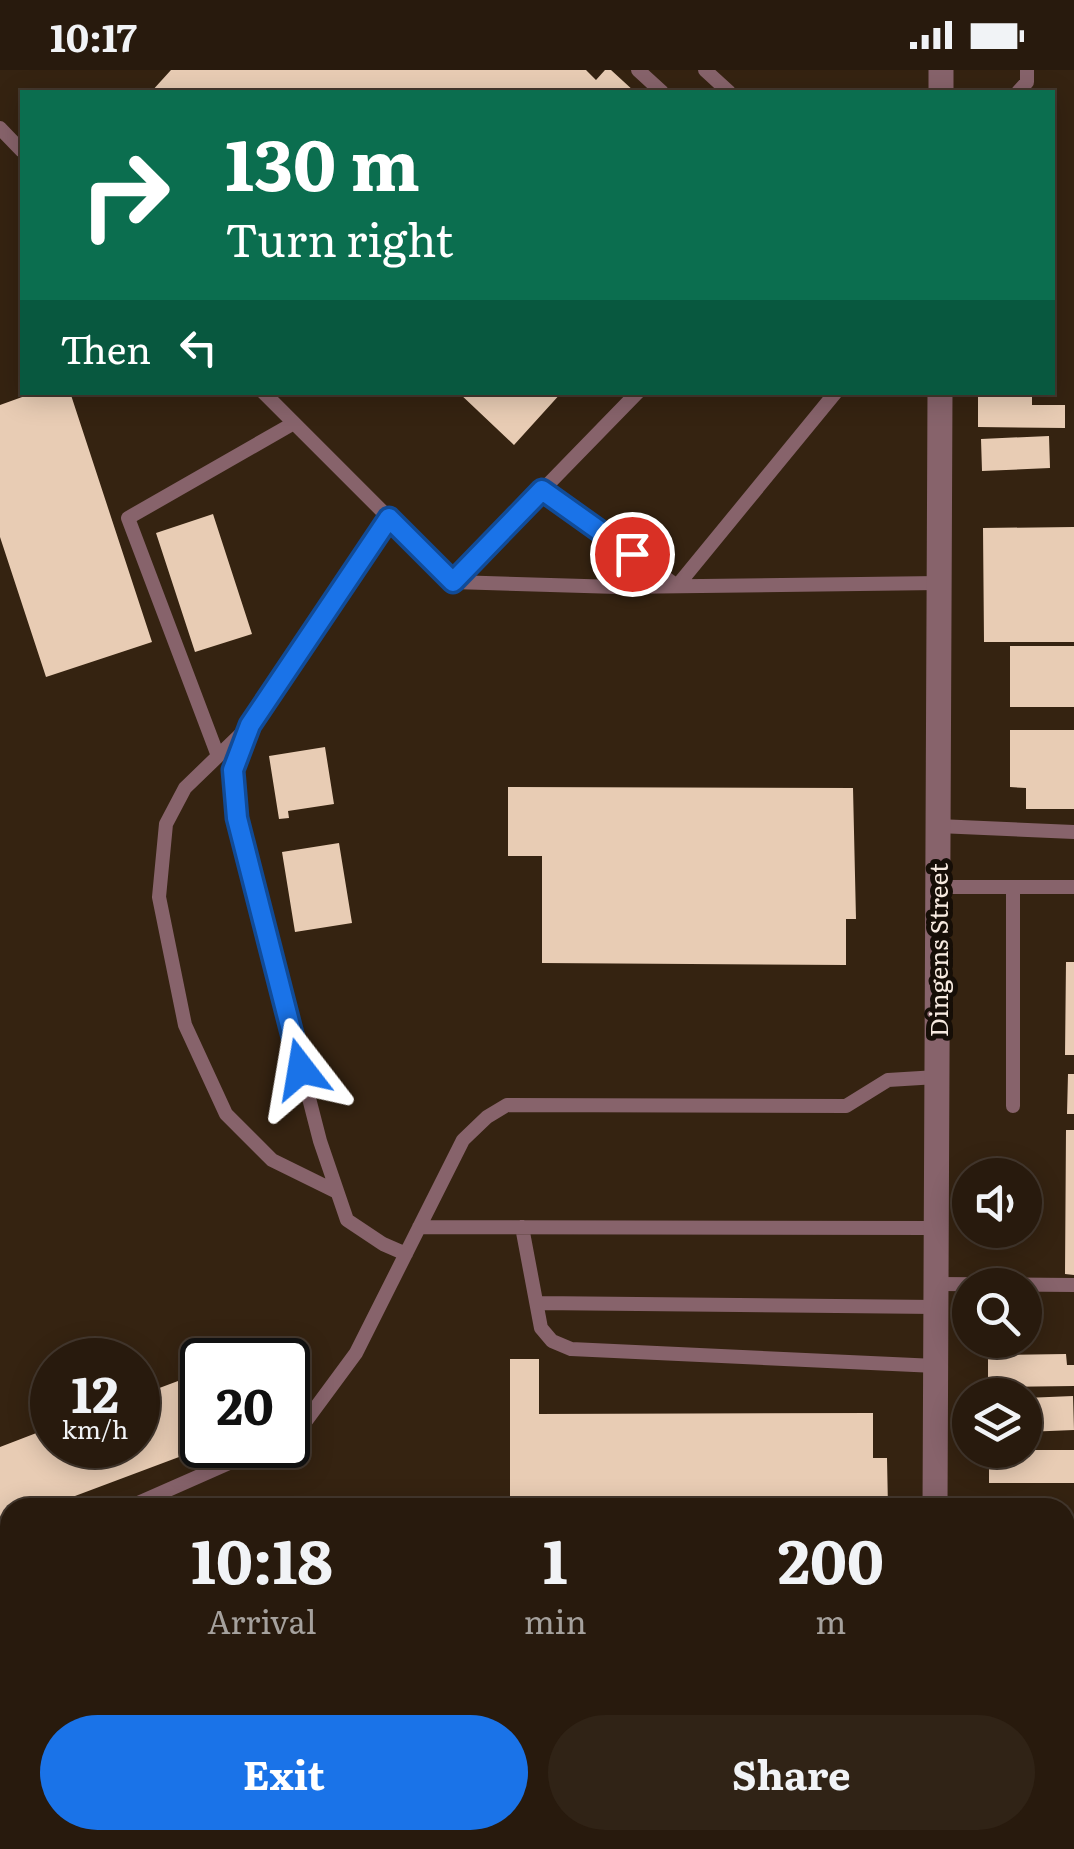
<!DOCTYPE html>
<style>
:root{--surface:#281a0d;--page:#302316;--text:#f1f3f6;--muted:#a5a19d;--line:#44382e;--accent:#1a73e8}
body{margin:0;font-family:Literata,serif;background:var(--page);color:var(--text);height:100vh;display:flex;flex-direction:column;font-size:38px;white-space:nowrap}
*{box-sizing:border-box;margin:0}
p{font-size:32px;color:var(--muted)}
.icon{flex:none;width:55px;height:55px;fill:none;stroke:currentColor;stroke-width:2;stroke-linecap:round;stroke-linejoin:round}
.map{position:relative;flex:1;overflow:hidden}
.side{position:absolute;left:0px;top:1428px;width:1075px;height:352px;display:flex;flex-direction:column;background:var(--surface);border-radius:30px 30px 0 0;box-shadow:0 5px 25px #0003,0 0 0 2px var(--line)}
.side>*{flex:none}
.hud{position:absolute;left:20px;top:20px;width:1035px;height:305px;border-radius:0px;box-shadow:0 5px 25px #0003,0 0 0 2px var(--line);background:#0b6e4f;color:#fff;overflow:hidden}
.tools{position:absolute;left:952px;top:1088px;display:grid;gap:20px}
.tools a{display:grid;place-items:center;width:90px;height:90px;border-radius:50%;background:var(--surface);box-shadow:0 5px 25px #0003,0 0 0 2px var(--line);font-size:50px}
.speed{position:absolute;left:30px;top:1268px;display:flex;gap:20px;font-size:50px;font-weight:700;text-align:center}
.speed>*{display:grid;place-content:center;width:130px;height:130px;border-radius:50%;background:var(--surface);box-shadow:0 5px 25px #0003,0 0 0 2px var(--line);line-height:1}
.speed small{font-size:25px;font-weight:400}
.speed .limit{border:5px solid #111;border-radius:15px;background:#fff;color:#111}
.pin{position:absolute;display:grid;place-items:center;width:85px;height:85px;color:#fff;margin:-42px;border:5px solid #fff;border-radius:50%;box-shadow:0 2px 10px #0007}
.me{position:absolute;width:110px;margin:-55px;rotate:346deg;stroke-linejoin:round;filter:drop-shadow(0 0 8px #0008)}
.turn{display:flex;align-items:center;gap:35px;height:210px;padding:0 40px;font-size:45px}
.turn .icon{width:130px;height:130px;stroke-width:2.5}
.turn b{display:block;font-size:70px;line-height:85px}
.then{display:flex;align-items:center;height:95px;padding:0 40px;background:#0003;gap:20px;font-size:38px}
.eta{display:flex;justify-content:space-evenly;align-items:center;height:170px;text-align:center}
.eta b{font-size:60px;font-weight:700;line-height:70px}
.cta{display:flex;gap:20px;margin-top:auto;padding:20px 40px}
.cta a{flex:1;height:115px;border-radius:60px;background:var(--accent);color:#fff;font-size:40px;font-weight:700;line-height:115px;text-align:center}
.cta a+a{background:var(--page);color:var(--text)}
.status{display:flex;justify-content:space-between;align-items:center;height:70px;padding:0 50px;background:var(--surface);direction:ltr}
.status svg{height:28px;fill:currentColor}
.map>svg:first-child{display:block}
.building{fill:#e8ccb4}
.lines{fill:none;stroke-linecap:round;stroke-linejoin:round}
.service{stroke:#87636b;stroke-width:14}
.minor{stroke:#87636b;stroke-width:25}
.tertiary{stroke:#87636b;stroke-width:25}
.route-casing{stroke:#114b97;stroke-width:25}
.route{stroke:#1a73e8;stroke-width:18}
.labels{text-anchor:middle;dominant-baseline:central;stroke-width:10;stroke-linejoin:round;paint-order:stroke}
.street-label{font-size:25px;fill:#f7eae0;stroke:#160e07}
</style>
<div class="status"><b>10:17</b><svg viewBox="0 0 49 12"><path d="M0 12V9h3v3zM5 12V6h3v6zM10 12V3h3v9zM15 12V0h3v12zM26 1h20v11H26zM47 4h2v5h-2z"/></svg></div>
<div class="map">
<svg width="1074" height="1779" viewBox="0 0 1074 1779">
<rect width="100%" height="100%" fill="#352311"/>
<!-- building -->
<path class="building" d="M171,0h415l10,10 9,-10h6l24,22h-484z
M36,322h34l82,250 -106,35 -46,-140v-132z
M458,322h104l-48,53z
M978,324l54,1v10h33v23l-87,-1z
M1049,366l1,32 -68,3 -1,-32z
M213,444l39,120 -57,18 -39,-119z
M1074,457v115h-90l-1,-114z
M1010,576h64v61h-64z
M1010,660h64v79h-48v-21l-16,-1z
M325,677l9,57 -46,7 1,7 -10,1 -10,-63z
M508,717l345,1 3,131h-10v46l-304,-2v-107h-34z
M339,773l13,80 -57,9 -13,-80z
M1066,892h8v93h-9z
M1068,1004h6v40h-7z
M1066,1060h8v145l-9,-1z
M1066,1284l1,11h7v21l-86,1v-32z
M510,1289h29v55l334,-1v45h14l1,50h-378z
M202,1302v73h9l-168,63h-33v112l-10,-26v-147l52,-20v18h86v-49z
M1073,1326l1,34 -49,2v-34z
M989,1380h85v33h-85z
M1065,1581h9v198h-73v-9h64z
M371,1770h89l1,9h-88z"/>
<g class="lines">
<!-- service -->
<path class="service" d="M638,0l24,22
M705,0l24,22
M1018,22l9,-10v-12
M0,58l22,23
M263,322l190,190 165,5 321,-4
M542,420l135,96 159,-194
M389,448l-138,207 -18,45 4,48 83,323 27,79 36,24 23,10
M453,512l185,-190
M245,660l-60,58 -19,36 -7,73 26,128 41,89 46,46 65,32
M218,686l-90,-238 166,-95
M938,756l136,6
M938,817h136
M1013,1036v-219
M419,1157l517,1
M522,1157l19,101 11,13 19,8 365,17
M936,1214l138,1
M537,1233l399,4
M288,1367l9,-4 59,-80 107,-213 24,-23 20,-12 339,1 42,-26 49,-3
M127,1438l143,-63
M180,1770l4,9
M340,1770l2,9"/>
<!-- minor -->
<path class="minor" d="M0,1769l3,10"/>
<!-- tertiary -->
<path class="tertiary" d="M941,22v-22
M935,1438l5,-1116
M933,1779v-9"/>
</g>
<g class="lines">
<!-- route casing -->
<g class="route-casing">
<path id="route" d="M301,999l-64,-251 -4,-48 17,-45 139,-207 64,64 89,-92 90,64"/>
</g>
<!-- route -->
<use href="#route" class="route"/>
</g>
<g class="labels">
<!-- street labels -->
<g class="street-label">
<text transform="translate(937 880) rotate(-90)">Dingens Street</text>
</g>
</g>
</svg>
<div class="tools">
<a><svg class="icon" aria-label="sound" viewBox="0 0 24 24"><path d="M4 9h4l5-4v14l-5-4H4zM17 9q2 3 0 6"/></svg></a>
<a><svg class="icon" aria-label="search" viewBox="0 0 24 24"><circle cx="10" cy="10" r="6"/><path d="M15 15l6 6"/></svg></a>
<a><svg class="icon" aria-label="layers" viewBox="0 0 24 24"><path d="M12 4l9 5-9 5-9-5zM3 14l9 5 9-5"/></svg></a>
</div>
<div class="speed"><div>12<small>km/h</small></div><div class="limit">20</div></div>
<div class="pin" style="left:632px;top:484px;background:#d93025"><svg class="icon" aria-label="arrive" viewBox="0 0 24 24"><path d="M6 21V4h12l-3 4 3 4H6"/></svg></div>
<svg class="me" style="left:301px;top:999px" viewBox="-20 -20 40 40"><path d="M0-17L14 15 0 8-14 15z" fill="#1a73e8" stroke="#fff" stroke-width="4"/></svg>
<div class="hud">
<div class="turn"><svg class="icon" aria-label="right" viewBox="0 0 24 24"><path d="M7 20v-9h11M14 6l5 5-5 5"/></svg><div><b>130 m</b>Turn right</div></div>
<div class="then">Then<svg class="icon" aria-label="left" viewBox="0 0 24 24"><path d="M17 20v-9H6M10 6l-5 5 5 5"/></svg></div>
</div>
<section class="side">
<div class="eta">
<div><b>10:18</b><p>Arrival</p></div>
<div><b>1</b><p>min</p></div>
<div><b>200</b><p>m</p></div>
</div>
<div class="cta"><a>Exit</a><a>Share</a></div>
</section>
</div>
